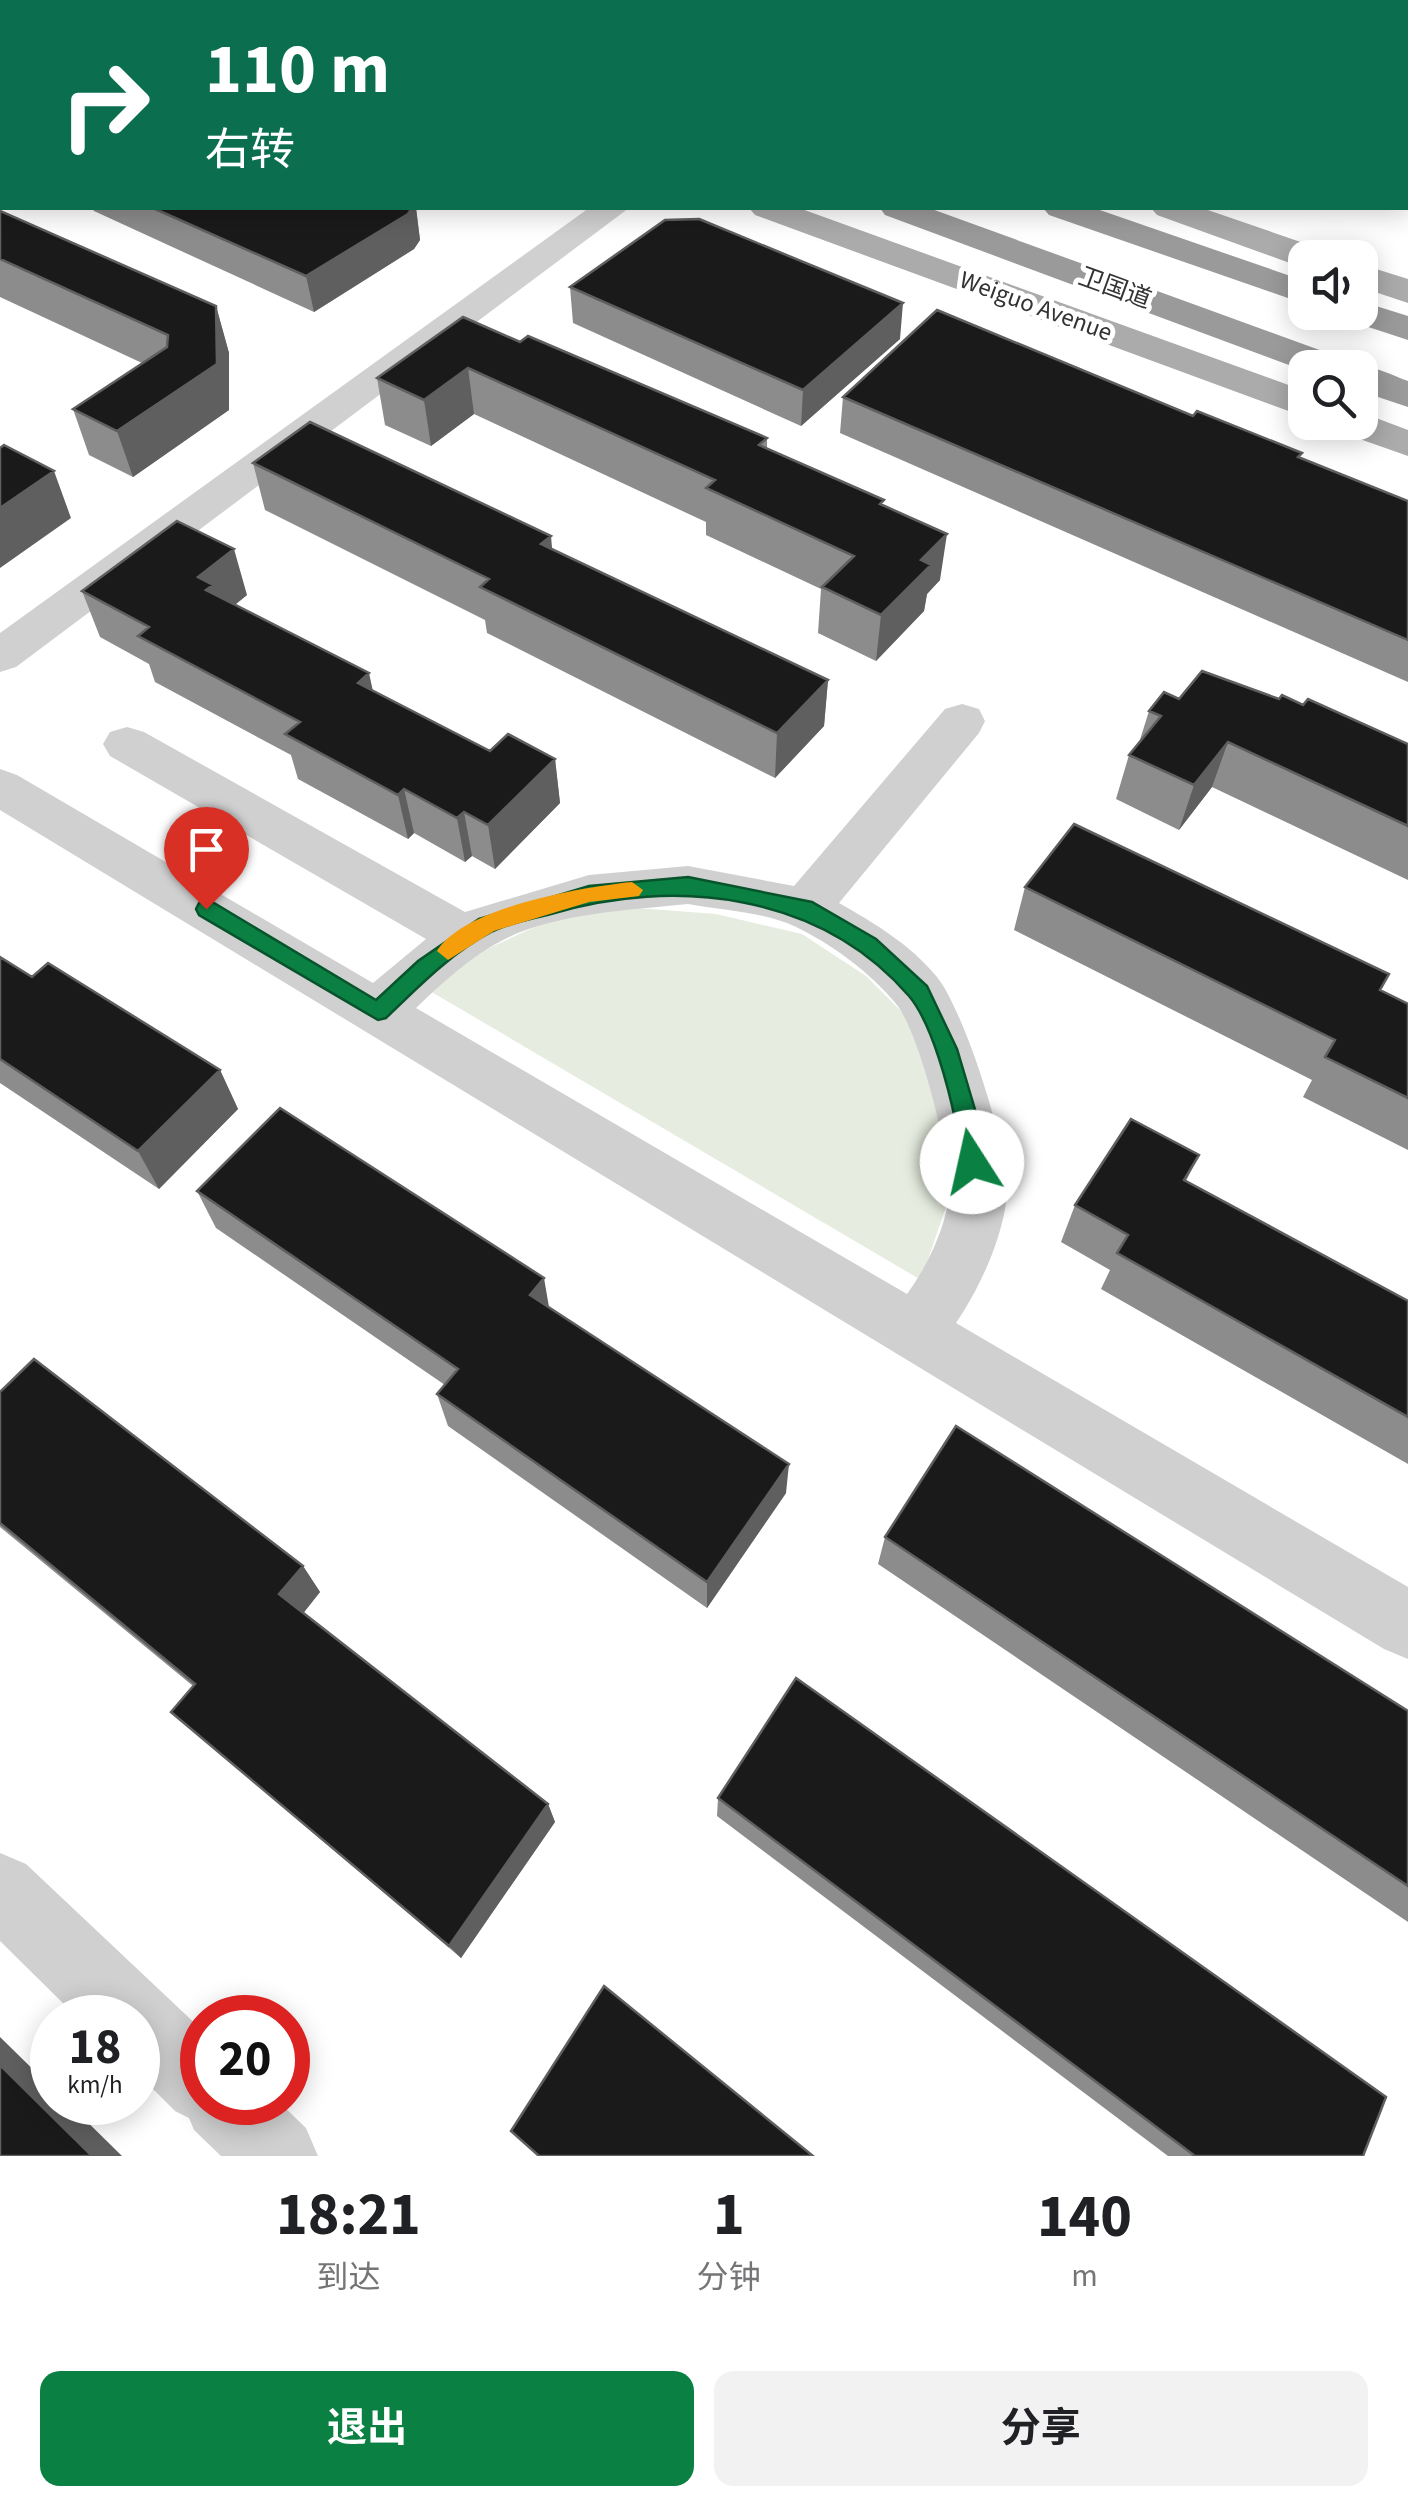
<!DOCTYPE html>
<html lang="zh">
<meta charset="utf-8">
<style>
:root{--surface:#fff;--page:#f2f2f2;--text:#202124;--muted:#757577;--accent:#0b8043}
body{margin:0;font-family:"Source Sans 3","Noto Sans SC",sans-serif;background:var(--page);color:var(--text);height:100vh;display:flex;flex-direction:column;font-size:38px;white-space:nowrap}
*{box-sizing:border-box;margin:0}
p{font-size:32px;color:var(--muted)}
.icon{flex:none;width:55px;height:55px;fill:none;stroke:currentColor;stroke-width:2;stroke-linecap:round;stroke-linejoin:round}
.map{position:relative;height:2156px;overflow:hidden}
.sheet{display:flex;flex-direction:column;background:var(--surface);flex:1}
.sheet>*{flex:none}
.hud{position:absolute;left:0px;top:0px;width:1410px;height:210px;box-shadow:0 5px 25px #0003;background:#0b6e4f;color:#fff;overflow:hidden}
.fabs{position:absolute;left:1288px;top:240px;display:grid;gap:20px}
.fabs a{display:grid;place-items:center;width:90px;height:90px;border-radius:20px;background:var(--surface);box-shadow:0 5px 25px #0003;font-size:50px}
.speed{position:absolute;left:30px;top:1995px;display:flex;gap:20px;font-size:50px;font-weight:700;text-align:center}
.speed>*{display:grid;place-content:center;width:130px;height:130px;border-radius:50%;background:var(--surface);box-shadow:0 5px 25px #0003;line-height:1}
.speed small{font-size:25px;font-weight:400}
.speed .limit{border:15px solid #d22;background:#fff;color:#111}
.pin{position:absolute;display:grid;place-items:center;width:85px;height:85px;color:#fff;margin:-102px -42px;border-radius:50% 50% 50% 0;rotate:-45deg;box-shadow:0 0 10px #0007}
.pin .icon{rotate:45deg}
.me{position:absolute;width:110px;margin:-55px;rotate:350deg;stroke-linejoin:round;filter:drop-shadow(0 0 8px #0008)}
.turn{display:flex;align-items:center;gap:35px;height:210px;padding:0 40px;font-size:45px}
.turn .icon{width:130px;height:130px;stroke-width:2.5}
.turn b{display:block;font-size:70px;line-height:85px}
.eta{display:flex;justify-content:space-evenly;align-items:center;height:170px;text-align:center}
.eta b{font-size:60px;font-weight:700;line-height:70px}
.primary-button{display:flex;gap:20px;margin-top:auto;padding:20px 40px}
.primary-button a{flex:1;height:115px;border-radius:20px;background:var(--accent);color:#fff;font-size:40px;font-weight:700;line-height:115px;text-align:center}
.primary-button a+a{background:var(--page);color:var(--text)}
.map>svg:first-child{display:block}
.green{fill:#e6ecdf}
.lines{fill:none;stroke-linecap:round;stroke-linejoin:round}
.path{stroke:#cdcdcd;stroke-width:4;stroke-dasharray:4 4;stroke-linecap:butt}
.minor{fill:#d0d0d0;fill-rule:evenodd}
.major{fill:#ababab;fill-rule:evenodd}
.highway{fill:#9a9a9a;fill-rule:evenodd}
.wall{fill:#8c8c8c}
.shaded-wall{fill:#5f5f5f}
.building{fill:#1a1a1a;stroke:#5f5f5f;stroke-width:2.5}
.route{fill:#0b8043;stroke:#07532c;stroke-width:2.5}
.slow{fill:#f59e0b}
.labels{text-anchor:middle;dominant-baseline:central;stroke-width:10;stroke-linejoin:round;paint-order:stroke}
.far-street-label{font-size:25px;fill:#333;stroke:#fff}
</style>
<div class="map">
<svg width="1408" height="2156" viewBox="0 0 1408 2156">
<rect width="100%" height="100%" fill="#fff"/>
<!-- green -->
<path class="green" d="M637,908l79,6 86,20 64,42 48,48 37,90 2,72 -32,94 -491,-289 37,-33 90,-41z"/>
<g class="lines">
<!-- path -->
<path class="path" d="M630,0l8,2"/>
<!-- minor -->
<path class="minor" d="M589,208h40l-613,459 -16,5v-39z
M962,704l17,5 6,12 -6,12 -140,170c35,20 71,41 98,74 28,35 76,182 69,226 -6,41 -27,86 -50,120l452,264v72l-24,-10 -1384,-839v-41l17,6 356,208 53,-44 -316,-183 -7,-12 7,-12 17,-5 17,5 321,180 124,-37 99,-9 106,20 151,-177zM688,904c33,6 75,8 106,22 38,18 76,46 103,79 23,29 58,163 51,199 -7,33 -22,64 -41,90l-491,-286c26,-25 55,-52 87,-68 51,-27 128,-30 185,-36z
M0,1853l26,11 176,166v72h77l27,26 12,28h-97l-27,-26 -5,-12 -14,-7 -37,-37v-56h-60l-78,-77z"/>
<!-- major -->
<path class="major" d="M204,0h35l1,2h-35z
M558,0h37l1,2h-37z
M749,208h50l506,183v26l-550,-202z
M1151,208h51l122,42 5,8h-24v9l-7,-1 -141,-51z
M1360,264l48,15v24l-48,-16z
M1360,412l48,18v26l-71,-25 -6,-9h29z"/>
<!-- highway -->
<path class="highway" d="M314,0h36l1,2h-36z
M457,0h36l1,2h-36z
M880,208h49l418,152 5,7c18,-4 39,8 56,14v26l-48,-16v-23h-55v3l-420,-156z
M1043,208h51l211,73v23l-256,-89z
M1360,301l48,15v24l-61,-20 -5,-8h18z"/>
</g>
<!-- wall -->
<path class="wall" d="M92,208h324l4,32 -6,9 -100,63 -220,-101z
M0,211l216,95 13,47v57l-96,67 -44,-22 -16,-46 69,-46 -142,-66z
M570,287l330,52 -99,87 -228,-103z
M520,342l247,96v11l116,57 57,74 -13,14 -3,17 -48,50 -58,-28 3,-44 -115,-54v-13l-232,-108 -43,32 -46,-21 -8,-47z
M843,397l350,19 109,37 -2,5 108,43v181l-568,-249z
M253,463l299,86 276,131 -4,46 -49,52 -288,-145 -2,-13 -220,-110z
M82,591l165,4 -12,10 138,86 117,60 65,8 5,44 -65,66 -23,-13 -7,6 -51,-29 -6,6 -110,-60 -7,-24 -136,-73 -6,-18 -49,-27z
M1179,699h100l24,6 105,39v136l-196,-93 -33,43 -63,-31 13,-44 10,-12 10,-32z
M1025,887l355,103 28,14v146l-105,-53 9,-17 -298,-150z
M0,957l32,20 188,93 18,39 -79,80 -159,-106z
M1199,1155l-13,26 222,120v163l-307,-175 9,-19 -49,-28 14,-37z
M197,1191l352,116 237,186 -79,115 -259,-182 -11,-32 8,-9 -229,-157z
M0,1392l303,174 17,26 -17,21 245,191 7,18 -94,136 -290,-246 22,-26 -193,-159z
M885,1537l523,174v211l-530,-358z
M718,1798l645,358h-195l-451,-340z"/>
<!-- shaded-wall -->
<path class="shaded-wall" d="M58,0h34v2h-39z
M2,28v32l-2,1v-32z
M412,208h4l4,32 -6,9 -100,63 -8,-36z
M903,303l-3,36 -99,87 2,-36z
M216,306l13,47v57l-96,67 -16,-46z
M468,368l6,46 -43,32 -7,-46z
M54,471l17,47 -71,50v-60z
M947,534l-7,46 -13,14 -3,17 -48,50 5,-46 40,-55z
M551,536l4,46 -14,-38z
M234,549l13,46 -25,20 -24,-38z
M369,673l10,46 -21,-36z
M828,680l-4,46 -49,52 2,-45z
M1228,742l-16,45 -33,43 15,-45z
M555,759l5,44 -65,66 -7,-44z
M404,789l10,44 -6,6 -10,-44z
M464,812l8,44 -7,6 -8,-44z
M220,1070l18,39 -79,80 -21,-38z
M544,1278l6,35 -20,-18z
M789,1464l-3,29 -79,115v-26z
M303,1566l17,26 -22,28 -19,-26z
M548,1804l7,18 -94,136 -12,-12z
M0,2037l52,51v14h15l55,54h-30l-92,-91z"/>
<!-- building -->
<path class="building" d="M0,0h58l-5,2h-51v26l-2,1z
M153,208h259l-4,6 -102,62z
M0,211l216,95 1,58 -100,67 -44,-22 94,-62 1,-12 -168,-76z
M699,219l204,84 -100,87 -233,-103 95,-67z
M937,310l256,106 4,-5 105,42 -4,4 110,44v139l-565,-243z
M463,317l57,25 8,-6 239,102 -8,7 125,55 -4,4 67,30 -26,26 10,5 -50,50 -59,-28 32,-31 -148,-68 9,-8 -247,-112 -44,32 -47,-22z
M310,422l241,114 -10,8 287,136 -51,53 -297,-146 9,-8 -236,-116z
M4,445l50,26 -54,37v-60z
M177,521l57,28 -36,28 15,8 -7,5 163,83 -11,10 132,68 18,-17 47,25 -67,66 -24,-13 -7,6 -53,-29 -6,6 -113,-61 15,-12 -162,-86 11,-9 -67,-36z
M1202,671l77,28 3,-4 21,10 5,-6 100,45v82l-180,-84 -34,43 -65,-30 32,-39 -12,-5 15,-19 15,7z
M1074,824l315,150 -9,16 28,14v94l-83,-41 10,-17 -310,-153z
M0,957l32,20 16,-14 172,107 -82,81 -138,-92z
M280,1108l264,170 -14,17 259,169 -82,118 -270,-188 21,-25 -261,-178z
M1131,1119l68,36 -15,25 224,121v116l-291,-164 11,-18 -53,-30z
M34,1359l269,207 -24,28 269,210 -99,142 -278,-234 24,-28 -195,-161v-131z
M956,1426l452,285v175l-523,-349z
M796,1678l590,419 -23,59h-168l-477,-358z
M604,1986l209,170h-274l-28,-25z
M0,2065l92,91h-92z"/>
<!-- route -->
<path class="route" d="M688,877l124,25 64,37 51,47 30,63 22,74 5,39 -3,7h-17c-6,-14 -5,-30 -8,-45 -7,-35 -24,-101 -47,-128 -89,-103 -234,-119 -358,-82 -19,5 -41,9 -58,17 -41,21 -75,56 -107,87l-8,2 -179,-105 -3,-6 3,-6h15l162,97 42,-39 61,-42 110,-33z"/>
<!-- slow -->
<path class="slow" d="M632,882l11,8 -4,6 -50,6 -95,29 -46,29 -11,-9c27,-44 146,-64 195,-69z"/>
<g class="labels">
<!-- far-street labels -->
<g class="far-street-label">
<text transform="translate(1115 288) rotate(20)">卫国道</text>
<text transform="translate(1036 306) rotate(20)">Weiguo Avenue</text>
</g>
</g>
</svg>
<div class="fabs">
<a><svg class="icon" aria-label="sound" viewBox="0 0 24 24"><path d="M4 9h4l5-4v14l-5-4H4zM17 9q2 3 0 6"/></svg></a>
<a><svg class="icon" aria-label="search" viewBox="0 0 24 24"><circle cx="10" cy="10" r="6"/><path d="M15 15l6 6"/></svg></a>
</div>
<div class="speed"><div>18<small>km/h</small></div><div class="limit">20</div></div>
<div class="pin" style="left:206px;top:909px;background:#d93025"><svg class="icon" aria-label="arrive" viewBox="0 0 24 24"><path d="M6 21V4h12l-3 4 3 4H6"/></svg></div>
<svg class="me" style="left:972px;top:1162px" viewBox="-20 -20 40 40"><circle r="19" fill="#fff"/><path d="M0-13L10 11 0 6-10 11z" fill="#0b8043"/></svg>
<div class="hud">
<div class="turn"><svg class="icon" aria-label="right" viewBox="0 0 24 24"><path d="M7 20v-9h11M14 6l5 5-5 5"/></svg><div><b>110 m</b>右转</div></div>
</div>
</div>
<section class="sheet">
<div class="eta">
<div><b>18:21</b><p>到达</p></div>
<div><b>1</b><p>分钟</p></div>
<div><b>140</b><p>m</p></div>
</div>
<div class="primary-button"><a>退出</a><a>分享</a></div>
</section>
